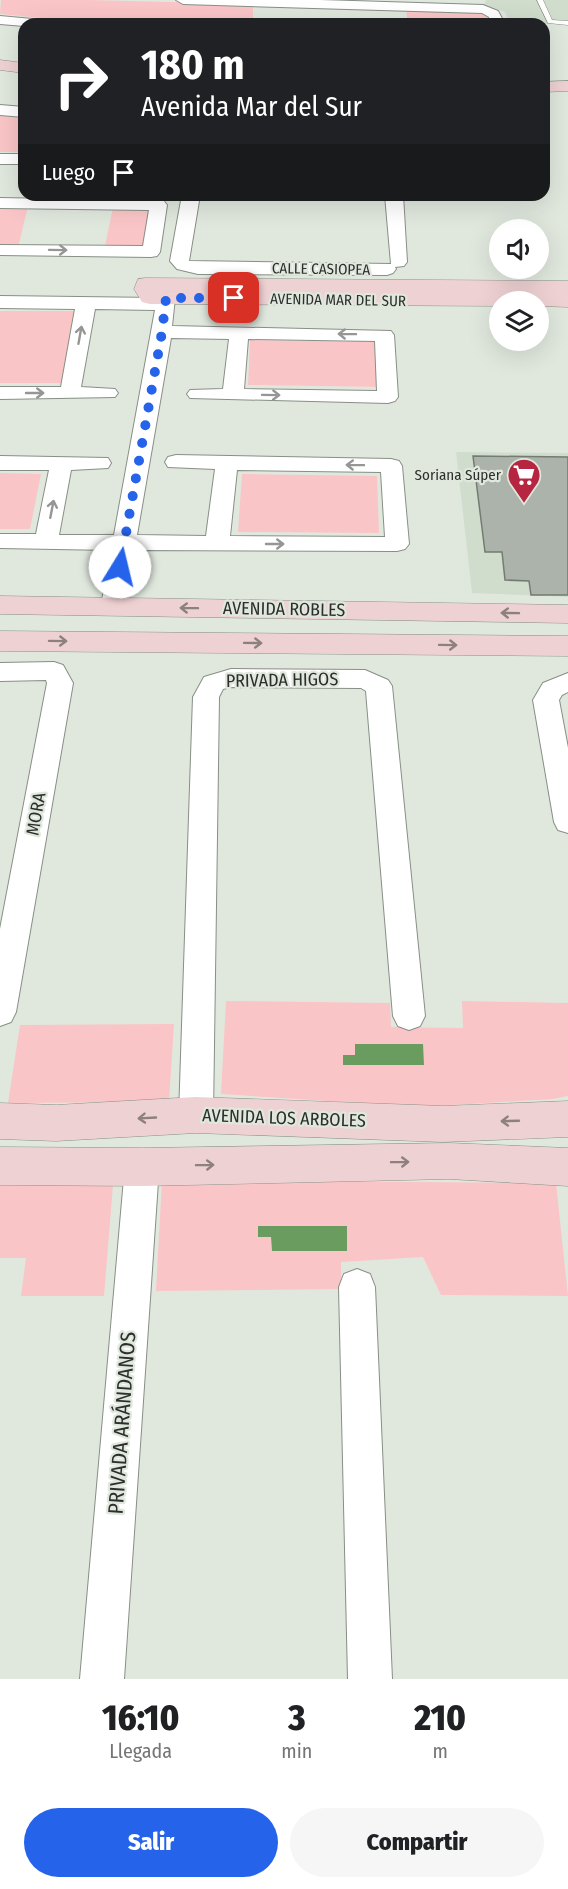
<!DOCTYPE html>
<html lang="es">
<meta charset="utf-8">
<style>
:root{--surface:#fff;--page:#f6f6f6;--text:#202124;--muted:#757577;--accent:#2563eb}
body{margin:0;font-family:"Fira Sans Condensed",sans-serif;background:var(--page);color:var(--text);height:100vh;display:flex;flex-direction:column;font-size:22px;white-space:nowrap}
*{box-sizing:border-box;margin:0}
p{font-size:20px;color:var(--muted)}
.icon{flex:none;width:33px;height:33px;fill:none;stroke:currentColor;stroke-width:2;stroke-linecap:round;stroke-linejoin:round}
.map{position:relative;height:1679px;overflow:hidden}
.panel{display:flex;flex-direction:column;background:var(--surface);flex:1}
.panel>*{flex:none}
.hud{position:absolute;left:18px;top:18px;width:532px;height:183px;border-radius:18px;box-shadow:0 6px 24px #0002;background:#202124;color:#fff;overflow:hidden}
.fabs{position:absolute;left:489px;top:219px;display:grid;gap:12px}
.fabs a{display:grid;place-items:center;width:60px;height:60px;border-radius:50%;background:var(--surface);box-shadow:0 6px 24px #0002;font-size:30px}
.pin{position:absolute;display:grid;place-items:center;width:51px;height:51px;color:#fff;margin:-26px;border-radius:12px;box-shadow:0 3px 9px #0006}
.me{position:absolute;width:66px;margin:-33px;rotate:9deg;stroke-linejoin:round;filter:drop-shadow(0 0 4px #0008)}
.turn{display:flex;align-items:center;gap:21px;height:126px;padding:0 24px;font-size:27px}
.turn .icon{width:78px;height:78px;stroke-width:2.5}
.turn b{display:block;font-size:42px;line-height:51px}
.then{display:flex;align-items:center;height:57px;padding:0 24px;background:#0003;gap:12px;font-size:22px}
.eta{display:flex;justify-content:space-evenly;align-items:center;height:102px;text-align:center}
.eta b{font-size:36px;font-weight:800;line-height:42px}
.button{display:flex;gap:12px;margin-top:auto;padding:12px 24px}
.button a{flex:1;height:69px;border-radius:36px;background:var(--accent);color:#fff;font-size:24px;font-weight:800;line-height:69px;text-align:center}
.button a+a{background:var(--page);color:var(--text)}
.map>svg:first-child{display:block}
.built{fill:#d0ddcd}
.green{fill:#fac5c6;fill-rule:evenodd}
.water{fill:#6a9c5f}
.building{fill:#acb3aa;stroke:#747b72;stroke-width:1.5}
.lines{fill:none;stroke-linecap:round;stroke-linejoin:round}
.lane-casing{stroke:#878f86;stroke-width:1}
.street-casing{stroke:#878f86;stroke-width:2}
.secondary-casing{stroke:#878f86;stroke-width:1}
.lane{fill:#fff;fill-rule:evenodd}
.street{fill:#fff;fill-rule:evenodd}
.secondary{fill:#eed1d3;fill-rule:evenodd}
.oneway{stroke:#969795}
.oneway2{stroke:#8d807f}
.route{stroke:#2563eb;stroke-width:10;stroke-dasharray:0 18}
.labels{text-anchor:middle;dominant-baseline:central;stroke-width:4.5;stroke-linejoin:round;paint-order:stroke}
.far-street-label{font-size:15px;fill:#2c2f2b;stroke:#e0e8de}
.far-poi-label{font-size:15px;fill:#2c2f2b;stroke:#e0e8de;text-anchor:end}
.street-label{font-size:18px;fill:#2c2f2b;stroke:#e0e8de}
.near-street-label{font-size:21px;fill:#2c2f2b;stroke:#e0e8de}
</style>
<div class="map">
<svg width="568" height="1679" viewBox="0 0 568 1679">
<rect width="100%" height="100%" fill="#e0e8de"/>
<!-- built -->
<path class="built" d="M486,0h82v24h-58l-5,-12 -21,-7z
M456,452l112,1v144l-96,-4z"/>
<!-- green -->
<path class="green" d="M89,0l164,4v20h-149l-104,-10 1,-14z
M406,9l73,2 8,3 2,10h-81z
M0,113l24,3v36h-24z
M28,206l-9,38 -19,1v-38z
M113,207l44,1 -6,38h-46z
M0,311h76l-13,72h-63z
M250,340l128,2 2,45 -132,-2z
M0,473l41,1 -11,55h-30z
M242,474l135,2 2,57 -141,-1z
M226,1001l164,2 1,24 72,1 -1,-27 106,2v93l-15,3 -100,6h-64l-168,-11zM355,1044l69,21 -81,-1v-9h12z
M174,1024l-5,78 -161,1 12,-78z
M162,1180l394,3 12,113 -127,-1 -18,-38 -82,5v27l-185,2zM271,1237l76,14h-75z
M113,1185l-9,111h-83l5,-38h-26v-72z"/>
<!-- water -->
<path class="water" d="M355,1044h68l1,21h-81v-10h12z
M258,1226h89v25h-75l-1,-14h-13z"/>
<!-- building -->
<path class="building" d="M473,456l95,1v138h-37l-2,-14 -24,-1 -3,-28h-17z"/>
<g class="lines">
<!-- lane casing -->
<g class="lane-casing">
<path id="lane" d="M537,0h6l9,20 16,1v4l-20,-2z"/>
</g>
<!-- street casing -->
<g class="street-casing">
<path id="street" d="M176,0h144l163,5 15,6 7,13h-14l-2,-7 -7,-4 -299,-9z
M0,16l43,4 7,4h-26v2l-24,-2z
M0,105l24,2v10l-24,-2z
M0,154h24v10h-24z
M182,195h18l-11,66 202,3 -6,-69h18l4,67 -3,4 -9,1 1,2 -3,4 -6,2 -189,-1 -21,-5 -7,-8z
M0,198l164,3 3,4 -7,47 -3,4 -6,1 -151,-2v-10l143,1 6,-36 -149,-2z
M166,292l7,2 2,4 -3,28 219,5 3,4 4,62 -3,4 -7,2 -198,-5 -3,-4 3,-4 33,-1 6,-50 -58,-1 -34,197 69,1 9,-67 -47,-2 -3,-5 3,-5 8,-2 215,4 8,2 3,5 7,78 -4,5 -8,2 -262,-1 -10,56 -3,6 -9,2 -9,-2 -3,-6 10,-56 -111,-2v-14h36l13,-64h-49v-14l108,2 3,5 -3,5 -37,2 -12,65h55l41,-225 -60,-1 -14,78 34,2 3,4 -3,4 -115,2v-12h61l14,-78 -75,-1v-12l157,2 2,-4zM248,339l127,2 2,50 -133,-2zM237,470l144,2 4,65 -155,-1z
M54,662l9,3 10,18 -57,329 -5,10 -11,4v-97l47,-246 -1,-3 -46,1v-18z
M231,669l134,1 23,10 4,6 33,330 -5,10 -11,4 -11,-4 -5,-10 -27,-325 -5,-3 -130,-1 -8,2 -4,8 -6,418 -5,11 -12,4 -12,-4 -5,-11 14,-418 11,-20z
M568,673v19l-6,3 -3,5 9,48v85l-10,-3 -4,-8 -21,-122 10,-17z
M142,1151l12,5 5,11 -35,512h-44l45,-512 5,-11z
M357,1269l13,5 5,13 17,392h-44l-9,-392 5,-13z"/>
</g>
<!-- secondary casing -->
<g class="secondary-casing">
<path id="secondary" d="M0,60l24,3v10l-24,-3z
M568,81v10l-24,1v-10z
M146,278l422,3v26l-30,-1v-4h-38v4l-350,-2 -8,-2 -8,-13 4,-10zM157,291l385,2 -376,-2z
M0,596l568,9v18l-568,-9z
M0,631l568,5v20l-568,-5z
M196,1097l247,9 125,-5v36l-125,5 -247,-9 -140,8 -56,-2v-36l56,2z
M449,1143l119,5v38l-119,-7 -307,7 -142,-1v-38l142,1z"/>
</g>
<!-- lane -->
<use href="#lane" class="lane"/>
<!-- street -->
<use href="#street" class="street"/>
<!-- secondary -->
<use href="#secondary" class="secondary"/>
</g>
<!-- one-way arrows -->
<defs><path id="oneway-shaft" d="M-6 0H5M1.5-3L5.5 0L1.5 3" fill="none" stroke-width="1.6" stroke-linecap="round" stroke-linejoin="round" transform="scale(1.5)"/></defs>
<g class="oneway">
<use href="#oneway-shaft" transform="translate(58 250) rotate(1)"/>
<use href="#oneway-shaft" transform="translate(347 334) rotate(-179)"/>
<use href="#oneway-shaft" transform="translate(80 335) rotate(-80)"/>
<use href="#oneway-shaft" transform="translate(35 393)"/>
<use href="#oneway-shaft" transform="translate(271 395) rotate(1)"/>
<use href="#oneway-shaft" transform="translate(355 465) rotate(-179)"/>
<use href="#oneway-shaft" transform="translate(52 509) rotate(-79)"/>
<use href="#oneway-shaft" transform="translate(275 544)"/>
</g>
<g class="oneway2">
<use href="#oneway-shaft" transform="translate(189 608) rotate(-179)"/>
<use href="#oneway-shaft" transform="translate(510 613) rotate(-179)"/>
<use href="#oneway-shaft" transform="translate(58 641) rotate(1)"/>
<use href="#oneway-shaft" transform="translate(253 643) rotate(1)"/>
<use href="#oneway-shaft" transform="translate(448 645) rotate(1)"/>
<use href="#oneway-shaft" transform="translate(147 1118) rotate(177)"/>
<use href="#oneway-shaft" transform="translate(510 1121) rotate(178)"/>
<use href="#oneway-shaft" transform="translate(400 1162) rotate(-1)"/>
<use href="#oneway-shaft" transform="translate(205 1165) rotate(-1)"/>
</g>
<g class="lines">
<!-- route -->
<path class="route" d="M120,567l42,-235 4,-34h68"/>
</g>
<!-- icons -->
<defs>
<g id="supermarket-pin" transform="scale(1.725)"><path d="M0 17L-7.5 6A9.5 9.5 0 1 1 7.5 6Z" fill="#b72640" stroke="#e0e8de"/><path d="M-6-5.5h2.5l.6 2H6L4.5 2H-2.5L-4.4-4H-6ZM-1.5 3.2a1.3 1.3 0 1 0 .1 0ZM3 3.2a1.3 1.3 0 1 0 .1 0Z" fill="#fff"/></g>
</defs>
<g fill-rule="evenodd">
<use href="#supermarket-pin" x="524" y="475"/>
</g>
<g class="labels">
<!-- far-street labels -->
<g class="far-street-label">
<text transform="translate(321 269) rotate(1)">CALLE CASIOPEA</text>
<text transform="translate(338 300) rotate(1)">AVENIDA MAR DEL SUR</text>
</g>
<!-- far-poi labels -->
<g class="far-poi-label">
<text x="501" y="475">Soriana Súper</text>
</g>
<!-- street labels -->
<g class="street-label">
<text transform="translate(284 609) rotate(1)">AVENIDA ROBLES</text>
<text transform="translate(282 680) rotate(-1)">PRIVADA HIGOS</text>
<text transform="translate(36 814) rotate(-80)">MORA</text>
<text transform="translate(284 1118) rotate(2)">AVENIDA LOS ARBOLES</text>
</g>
<!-- near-street labels -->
<g class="near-street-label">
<text transform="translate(122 1423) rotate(-86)">PRIVADA ARÁNDANOS</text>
</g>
</g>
</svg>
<div class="fabs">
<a><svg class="icon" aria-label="sound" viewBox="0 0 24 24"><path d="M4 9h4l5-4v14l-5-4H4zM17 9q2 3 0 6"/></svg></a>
<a><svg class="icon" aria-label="layers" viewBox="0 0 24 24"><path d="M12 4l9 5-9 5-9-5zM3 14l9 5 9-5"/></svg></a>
</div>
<div class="pin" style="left:234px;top:298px;background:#d93025"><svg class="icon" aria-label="arrive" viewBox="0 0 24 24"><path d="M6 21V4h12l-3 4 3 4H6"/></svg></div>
<svg class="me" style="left:120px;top:567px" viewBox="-20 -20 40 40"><circle r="19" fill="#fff"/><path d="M0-13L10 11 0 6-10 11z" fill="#2563eb"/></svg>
<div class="hud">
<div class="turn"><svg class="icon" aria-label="right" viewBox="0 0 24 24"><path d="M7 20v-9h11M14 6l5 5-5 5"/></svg><div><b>180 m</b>Avenida Mar del Sur</div></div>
<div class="then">Luego<svg class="icon" aria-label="arrive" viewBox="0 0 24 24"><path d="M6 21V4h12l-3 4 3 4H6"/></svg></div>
</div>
</div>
<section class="panel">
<div class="eta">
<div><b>16:10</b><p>Llegada</p></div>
<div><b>3</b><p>min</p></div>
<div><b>210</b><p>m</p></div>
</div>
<div class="button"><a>Salir</a><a>Compartir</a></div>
</section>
